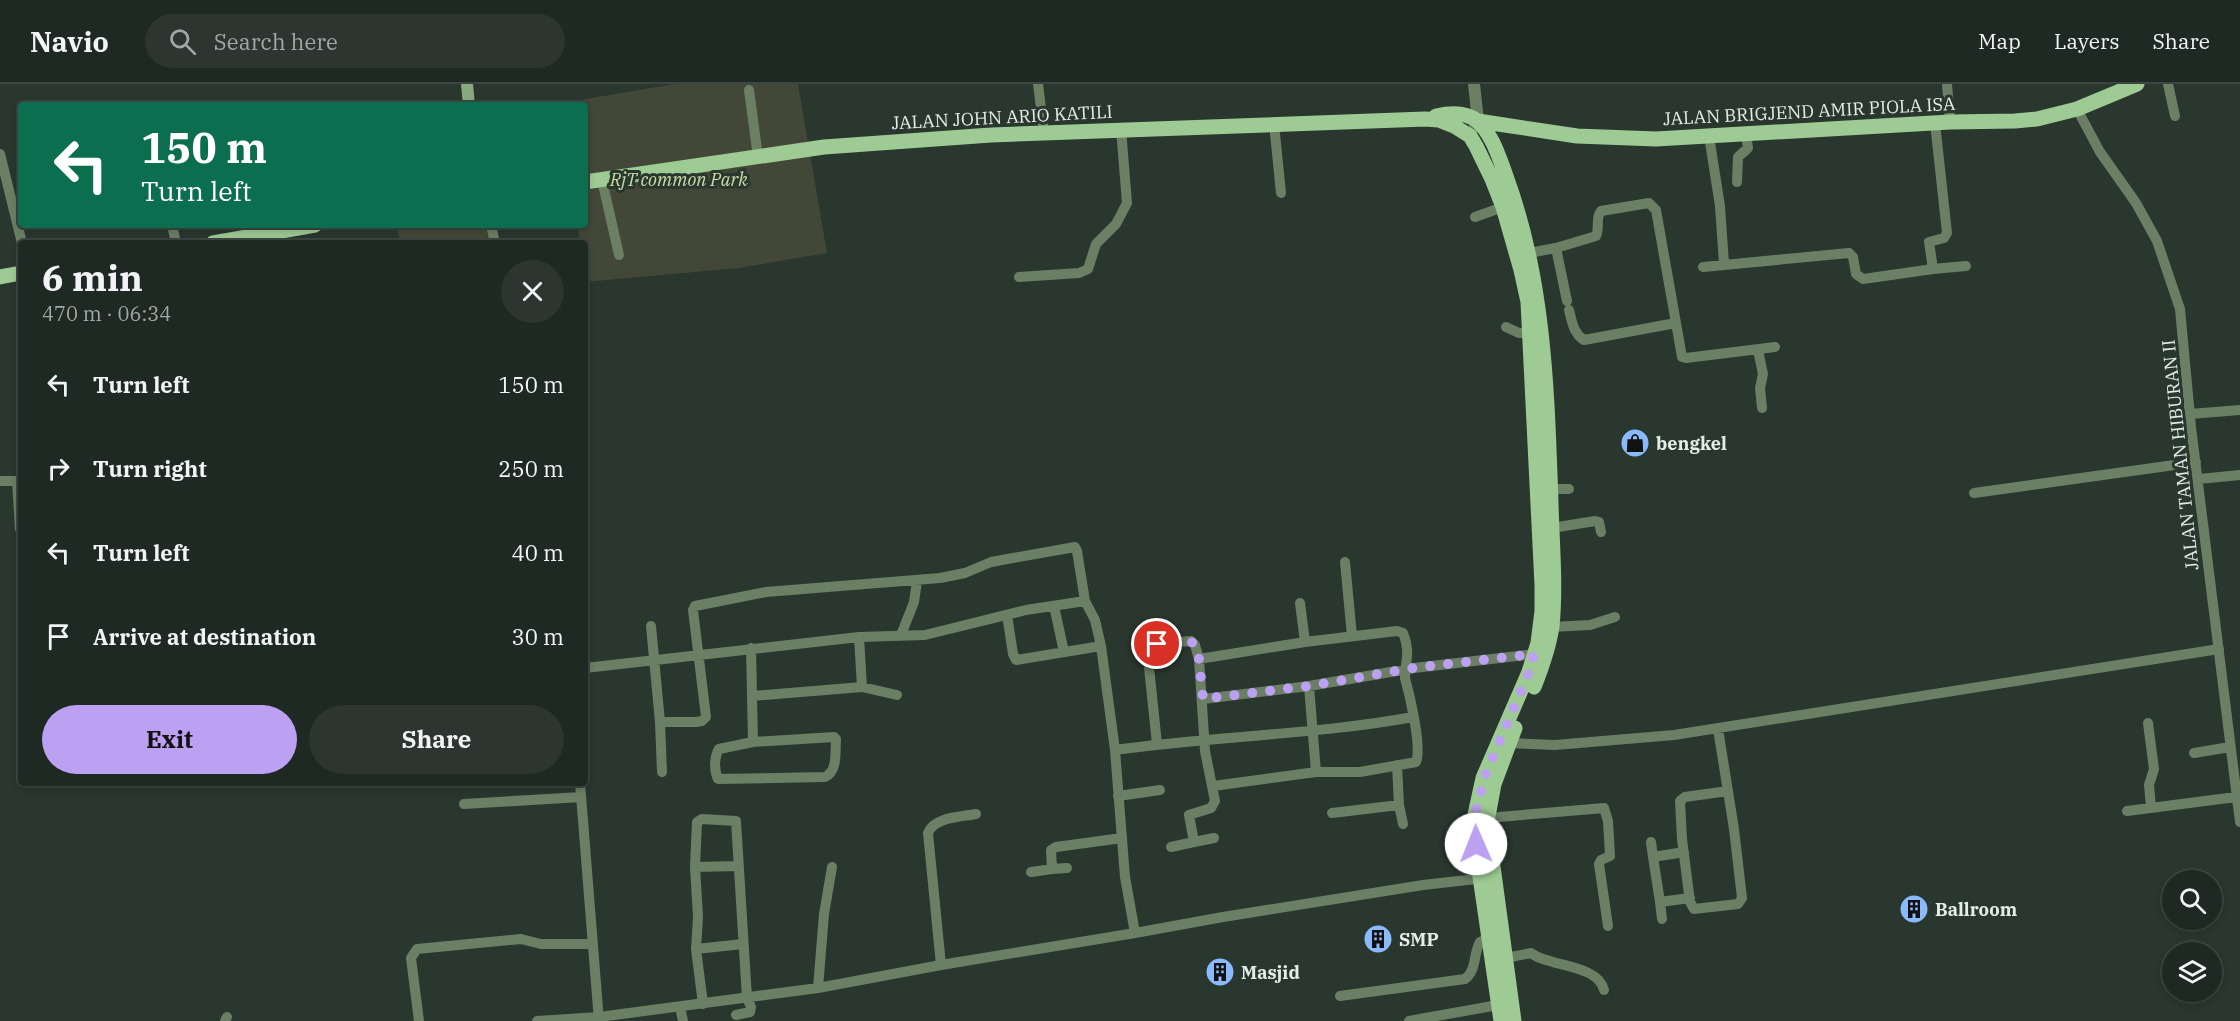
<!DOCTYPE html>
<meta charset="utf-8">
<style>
:root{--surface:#1f2923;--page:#2c3530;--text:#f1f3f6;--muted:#a1a6a6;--line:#3c4541;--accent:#bca0f2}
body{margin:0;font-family:"IBM Plex Serif",serif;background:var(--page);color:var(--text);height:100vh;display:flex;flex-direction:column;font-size:22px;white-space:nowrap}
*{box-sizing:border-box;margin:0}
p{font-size:20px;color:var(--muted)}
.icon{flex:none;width:33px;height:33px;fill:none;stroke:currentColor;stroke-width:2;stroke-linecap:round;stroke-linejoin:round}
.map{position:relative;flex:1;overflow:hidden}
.sheet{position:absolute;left:18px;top:156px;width:570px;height:546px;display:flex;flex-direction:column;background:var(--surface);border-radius:6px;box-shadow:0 3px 9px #0003,0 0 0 2px var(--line)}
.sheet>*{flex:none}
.banner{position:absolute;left:18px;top:18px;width:570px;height:126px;border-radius:6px;box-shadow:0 3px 9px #0003,0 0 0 2px var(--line);background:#0b6e4f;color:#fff;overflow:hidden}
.tools{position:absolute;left:2162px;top:786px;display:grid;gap:12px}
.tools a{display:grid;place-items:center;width:60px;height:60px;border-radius:50%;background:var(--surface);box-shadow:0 3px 9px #0003,0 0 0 2px var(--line);font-size:30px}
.pin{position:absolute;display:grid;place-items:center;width:51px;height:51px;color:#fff;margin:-26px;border:3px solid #fff;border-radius:50%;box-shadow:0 2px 6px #0007}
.me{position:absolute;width:66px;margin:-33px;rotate:359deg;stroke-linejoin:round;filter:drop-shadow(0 0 4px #0008)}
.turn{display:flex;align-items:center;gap:21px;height:126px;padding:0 24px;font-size:27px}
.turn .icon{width:78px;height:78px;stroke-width:2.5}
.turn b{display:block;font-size:42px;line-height:51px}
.round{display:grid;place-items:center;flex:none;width:63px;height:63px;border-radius:32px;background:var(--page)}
.summary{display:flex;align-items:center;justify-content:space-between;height:102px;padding:0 24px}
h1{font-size:36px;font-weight:700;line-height:45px}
.primary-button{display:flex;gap:12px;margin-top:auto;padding:12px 24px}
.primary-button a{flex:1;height:69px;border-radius:36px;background:var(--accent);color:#111;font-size:24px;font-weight:700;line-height:69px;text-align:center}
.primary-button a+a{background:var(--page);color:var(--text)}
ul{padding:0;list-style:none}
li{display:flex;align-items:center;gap:18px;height:84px;padding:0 24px}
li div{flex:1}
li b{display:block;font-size:22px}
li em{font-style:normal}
header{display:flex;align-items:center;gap:36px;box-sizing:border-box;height:84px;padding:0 30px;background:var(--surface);border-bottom:2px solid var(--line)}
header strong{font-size:28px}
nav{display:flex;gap:33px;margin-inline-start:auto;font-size:21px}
.search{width:420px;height:54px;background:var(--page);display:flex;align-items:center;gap:15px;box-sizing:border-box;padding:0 21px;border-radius:33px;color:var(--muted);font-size:22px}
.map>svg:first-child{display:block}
.green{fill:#434737}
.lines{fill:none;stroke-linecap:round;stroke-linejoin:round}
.minor{stroke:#6a7f64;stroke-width:10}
.tertiary{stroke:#6a7f64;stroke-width:12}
.secondary{stroke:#87a97f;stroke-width:12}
.primary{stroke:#9eca93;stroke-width:15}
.route{stroke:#bca0f2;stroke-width:10;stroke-dasharray:0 18}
.labels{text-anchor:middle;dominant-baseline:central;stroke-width:6;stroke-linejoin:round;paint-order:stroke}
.street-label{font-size:18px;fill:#e4ede8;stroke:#29372f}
.park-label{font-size:18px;font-style:italic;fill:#cddba4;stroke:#29372f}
.poi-label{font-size:18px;font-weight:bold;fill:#e4ede8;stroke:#29372f;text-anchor:start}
</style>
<header>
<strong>Navio</strong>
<div class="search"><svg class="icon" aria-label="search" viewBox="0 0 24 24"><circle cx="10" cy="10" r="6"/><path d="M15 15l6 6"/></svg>Search here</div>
<nav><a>Map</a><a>Layers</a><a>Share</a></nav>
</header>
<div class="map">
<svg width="2240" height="937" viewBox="0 0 2240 937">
<rect width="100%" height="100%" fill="#29372f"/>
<!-- green -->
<path class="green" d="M674,0h124l29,169 -88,15 -154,14v-39h-5l-3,-18h8v-120l-28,-1z
M397,141h93l4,18h-94z"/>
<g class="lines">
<!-- minor -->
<path class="minor" d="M1038,0l6,49
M1947,0l3,38
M2168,0l7,32
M749,6l9,67
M2077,25l23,43 36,51 21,38 23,68 11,118 49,395
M1274,40l7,69
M1709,52l11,70 4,58
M0,70l22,89
M602,96l17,75
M1737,98l1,-25 10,-9 -2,-14
M1475,133l28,-10
M172,141l4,18
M491,141l4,18
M1556,164l40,-12c4,-7 -1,-18 5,-25l48,-8 7,7 26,147 4,1 89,-11
M1529,169l27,-5 11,53
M1703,183l146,-14 4,4 3,17 7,5 70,-10 -4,-27 15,-4 3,-5 -12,-110
M1933,185l33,-3
M1019,193l60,-4 9,-4 8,-25 20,-20 11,-21 -6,-74
M1569,226c3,11 4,23 15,30l92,-17
M1506,243l13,6h12
M1758,266l5,24 -3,14 2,20
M2190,330l50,-4
M2199,395l41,-4
M0,397h21
M17,397l3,48
M1551,405h18
M1974,409l222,-31
M1552,444l43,-7 4,1 2,10
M1345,478l7,74
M1300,519l5,39
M1054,522l10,46
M1007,531l6,39 3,6 85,-14 14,104 10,127 10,56
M651,542l9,96 2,50
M1552,543l38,-2 25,-8
M901,551l13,-33 3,-21
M751,564l2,94 81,-5 2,2c-1,13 2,32 -11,38l-107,2c-4,-8 -4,-22 1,-30l34,-7
M1199,575l106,-17 92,-11 6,2c8,18 2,29 2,45 5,18 17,69 11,84l-56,10h-44l-103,14
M585,584l274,-31 66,-2 101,-25 59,-9
M1309,602l7,86
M862,603l35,8
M752,612l110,-9 -3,-50
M1203,615l106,-13 105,-18 120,-14
M660,638h36l6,-1 4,-4 -13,-107 2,-4 71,-14 174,-14 25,-5 26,-11 84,-15 2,4 8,50 10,19 6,26
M2148,639l6,46 -5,16 2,22
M1718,645l16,100 8,69 -4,6 -44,5 -4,-7 -8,-63 -2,-38 5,-4 43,-6
M1509,659l46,2 119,-10 545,-86
M1157,660l-10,-96 10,-4 34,-3 4,4 4,14 6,92 10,50 -4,7 -22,7 5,27 -23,5
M1115,666c99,-14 200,-15 298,-33
M2194,669l36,-6
M1397,681l2,40 4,19
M580,699l19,238
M1118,712l42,-6
M464,720l117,-7
M2127,727l109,-14
M1332,729l67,-8
M1487,734l117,-10 4,13 2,35 -9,4 -2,4 9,62
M1194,758l20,-4
M1651,758l2,15
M1684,768l-31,5 7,45 30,-4
M695,783l2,-45 5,-3 34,2 11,177 4,9 -1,5 -14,3
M1052,785l15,-1
M1031,788l21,-3 -1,-19 5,-3 66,-9
M1660,818l2,17
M696,865l47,-5
M1506,874l25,-5c18,14 67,11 73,37
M941,881l-13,-132c6,-16 33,-16 48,-19
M818,904l6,-74 8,-47
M1340,912l125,-17c12,-9 8,-25 15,-37l9,-4
M703,920l-7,-55 2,-32 -3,-50 44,-1
M680,923l3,14
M225,937l2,-4
M419,937l-8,-63 6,-9 104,-10 20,5h51
M537,937l62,-4 219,-29 123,-23 194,-32 88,-16 200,-32 62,-7
M1409,937l89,-16"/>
<!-- tertiary -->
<path class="tertiary" d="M1474,0l4,37 -3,6"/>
<!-- secondary -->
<path class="secondary" d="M467,0l2,21"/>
<!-- primary -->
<path class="primary" d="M1436,32c13,-3 29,-4 40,4 16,13 23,37 30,56 39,106 41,216 45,327 1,41 5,83 1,123 -3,22 -10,41 -18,61
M1478,37l99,15 79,3 294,-17 65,-1 22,-2 40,-10 60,-25
M585,98l239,-35 167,-12 434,-16 14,1 15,6 16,10 6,10 16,33 11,28 18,63 7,32 14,283v26l-4,32 -9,29 -46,106 -9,41 5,51 22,151
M213,159l102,-18
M0,193l21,-4
M1514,937l-27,-199 7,-38 21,-56"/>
</g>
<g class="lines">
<!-- route -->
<path class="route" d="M1157,560l31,-4 5,3 6,16 4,40 106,-13 105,-18 120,-14 -5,18 -45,106 -10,41 2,25"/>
</g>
<!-- icons -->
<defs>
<g id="shop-disc" transform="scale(1.5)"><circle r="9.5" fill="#8bbafc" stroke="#29372f"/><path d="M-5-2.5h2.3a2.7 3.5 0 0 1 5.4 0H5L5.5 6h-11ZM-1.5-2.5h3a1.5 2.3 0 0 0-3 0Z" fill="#111"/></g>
<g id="building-disc" transform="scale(1.5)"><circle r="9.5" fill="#8bbafc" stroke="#29372f"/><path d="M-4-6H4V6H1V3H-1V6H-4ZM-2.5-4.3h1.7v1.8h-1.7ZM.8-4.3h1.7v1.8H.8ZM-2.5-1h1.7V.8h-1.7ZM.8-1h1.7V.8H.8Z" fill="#111"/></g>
</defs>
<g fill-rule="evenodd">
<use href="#shop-disc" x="1635" y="359"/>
<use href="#building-disc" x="1914" y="825"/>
<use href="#building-disc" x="1378" y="855"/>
<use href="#building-disc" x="1220" y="888"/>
</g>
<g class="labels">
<!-- street labels -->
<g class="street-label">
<text transform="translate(1809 27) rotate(-3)">JALAN BRIGJEND AMIR PIOLA ISA</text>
<text transform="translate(1002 33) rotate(-3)">JALAN JOHN ARIO KATILI</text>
<text transform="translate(2180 371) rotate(-96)">JALAN TAMAN HIBURAN II</text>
</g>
<!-- park labels -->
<g class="park-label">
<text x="679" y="95">RjT common Park</text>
</g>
<!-- poi labels -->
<g class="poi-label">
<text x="1656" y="359">bengkel</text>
<text x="1935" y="825">Ballroom</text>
<text x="1399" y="855">SMP</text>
<text x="1241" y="888">Masjid</text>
</g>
</g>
</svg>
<div class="tools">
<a><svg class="icon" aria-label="search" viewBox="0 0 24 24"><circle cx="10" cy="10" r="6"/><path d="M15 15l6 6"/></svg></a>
<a><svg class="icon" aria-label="layers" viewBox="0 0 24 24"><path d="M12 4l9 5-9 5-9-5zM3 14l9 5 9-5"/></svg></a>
</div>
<div class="pin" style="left:1157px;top:560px;background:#d93025"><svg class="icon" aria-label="arrive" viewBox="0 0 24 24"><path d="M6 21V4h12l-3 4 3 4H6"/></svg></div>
<svg class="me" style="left:1476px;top:760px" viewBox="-20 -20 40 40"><circle r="19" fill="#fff"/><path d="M0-13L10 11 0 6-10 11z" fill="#bca0f2"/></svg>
<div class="banner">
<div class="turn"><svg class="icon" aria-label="left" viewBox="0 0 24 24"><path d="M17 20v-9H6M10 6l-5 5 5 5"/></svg><div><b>150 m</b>Turn left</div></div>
</div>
<section class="sheet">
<div class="summary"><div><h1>6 min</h1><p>470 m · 06:34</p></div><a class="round"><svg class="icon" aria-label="close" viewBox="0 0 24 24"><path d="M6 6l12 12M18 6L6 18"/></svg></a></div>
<ul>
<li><svg class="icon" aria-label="left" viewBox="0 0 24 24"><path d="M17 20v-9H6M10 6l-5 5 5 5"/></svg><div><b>Turn left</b></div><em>150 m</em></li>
<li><svg class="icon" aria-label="right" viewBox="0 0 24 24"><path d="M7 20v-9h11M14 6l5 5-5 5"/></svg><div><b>Turn right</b></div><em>250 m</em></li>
<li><svg class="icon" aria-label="left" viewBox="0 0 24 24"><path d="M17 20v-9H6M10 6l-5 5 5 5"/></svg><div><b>Turn left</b></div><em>40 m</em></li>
<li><svg class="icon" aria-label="arrive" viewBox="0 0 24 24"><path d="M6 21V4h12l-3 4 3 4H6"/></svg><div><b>Arrive at destination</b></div><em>30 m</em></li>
</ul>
<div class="primary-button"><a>Exit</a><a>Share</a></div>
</section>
</div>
